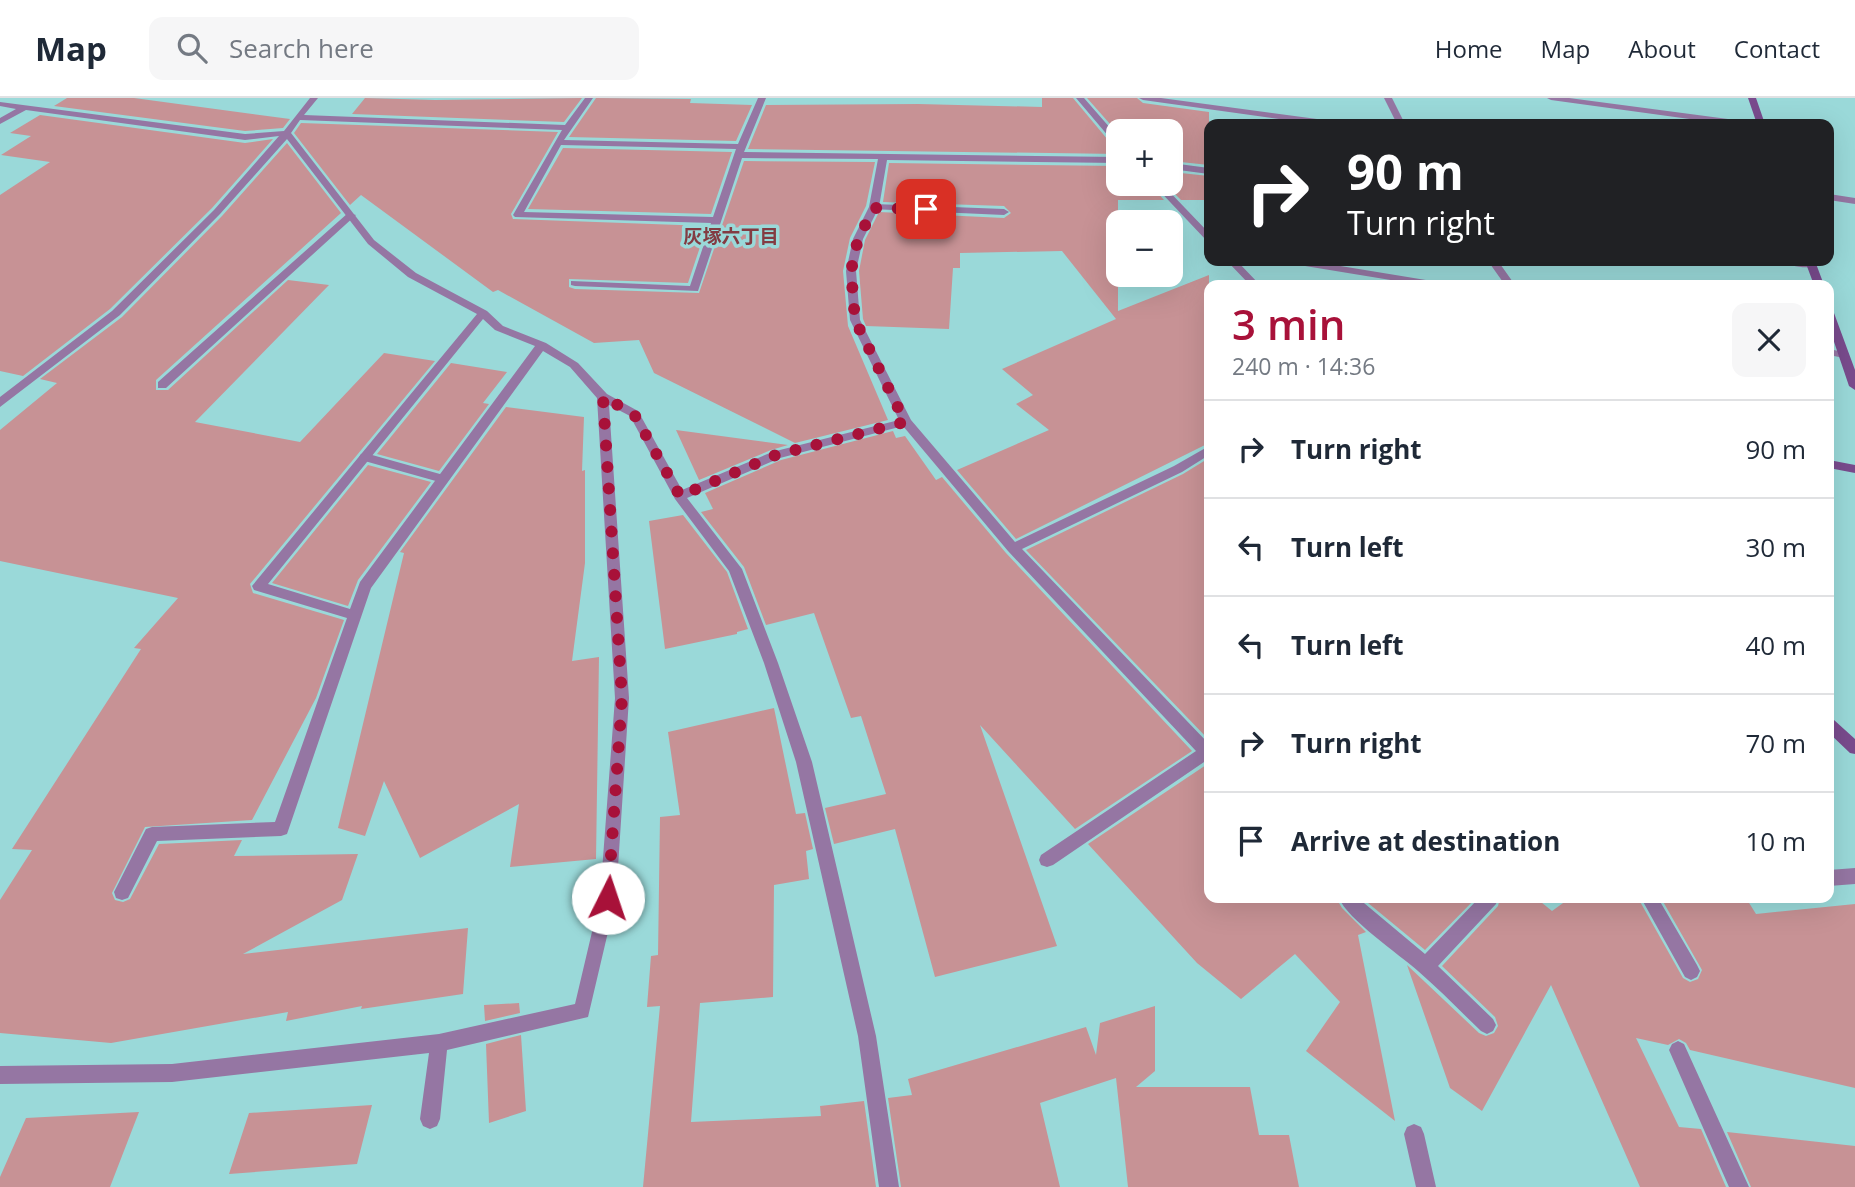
<!DOCTYPE html>
<meta charset="utf-8">
<style>
:root{--surface:#fff;--page:#f6f6f7;--text:#1f2937;--muted:#747a83;--line:#e0e1e3;--accent:#a81139}
body{margin:0;font-family:"Open Sans","Noto Sans JP",sans-serif;background:var(--page);color:var(--text);height:100vh;display:flex;flex-direction:column;font-size:26px;white-space:nowrap}
*{box-sizing:border-box;margin:0}
p{font-size:23px;color:var(--muted)}
.icon{flex:none;width:38px;height:38px;fill:none;stroke:currentColor;stroke-width:2;stroke-linecap:round;stroke-linejoin:round}
.map{position:relative;flex:1;overflow:hidden}
.drawer{position:absolute;left:1204px;top:182px;width:630px;height:623px;display:flex;flex-direction:column;background:var(--surface);border-radius:14px;box-shadow:0 7px 28px #0002}
.drawer>*{flex:none}
.guide{position:absolute;left:1204px;top:21px;width:630px;height:147px;border-radius:14px;box-shadow:0 7px 28px #0002;background:#202124;color:#fff;overflow:hidden}
.tools{position:absolute;left:1106px;top:21px;display:grid;gap:14px}
.tools a{display:grid;place-items:center;width:77px;height:77px;border-radius:14px;background:var(--surface);box-shadow:0 7px 28px #0002;font-size:35px}
.pin{position:absolute;display:grid;place-items:center;width:60px;height:60px;color:#fff;margin:-30px;border-radius:14px;box-shadow:0 4px 10px #0006}
.me{position:absolute;width:77px;margin:-38px;rotate:4deg;stroke-linejoin:round;filter:drop-shadow(0 0 5px #0008)}
.turn{display:flex;align-items:center;gap:24px;height:147px;padding:0 28px;font-size:32px}
.turn .icon{width:91px;height:91px;stroke-width:2.5}
.turn b{display:block;font-size:49px;line-height:60px}
.round{display:grid;place-items:center;flex:none;width:74px;height:74px;border-radius:14px;background:var(--page)}
.summary{display:flex;align-items:center;justify-content:space-between;height:119px;padding:0 28px}
h1{font-size:42px;font-weight:600;line-height:52px;color:var(--accent)}
ul{padding:0;list-style:none}
li{display:flex;align-items:center;gap:21px;height:98px;padding:0 28px;border-top:2px solid var(--line)}
li div{flex:1}
li b{display:block;font-size:26px}
li em{font-style:normal}
header{display:flex;align-items:center;gap:42px;box-sizing:border-box;height:98px;padding:0 35px;background:var(--surface);border-bottom:2px solid var(--line)}
header strong{font-size:33px}
nav{display:flex;gap:38px;margin-inline-start:auto;font-size:24px}
.search{width:490px;height:63px;background:var(--page);display:flex;align-items:center;gap:18px;box-sizing:border-box;padding:0 24px;border-radius:14px;color:var(--muted);font-size:26px}
.map>svg:first-child{display:block}
.building{fill:#c79295}
.lines{fill:none;stroke-linecap:round;stroke-linejoin:round}
.lane{fill:#9576a3;fill-rule:evenodd}
.street{fill:#9576a3;fill-rule:evenodd}
.secondary{fill:#794b8d;fill-rule:evenodd}
.route{stroke:#a81139;stroke-width:12;stroke-dasharray:0 21.6}
.labels{text-anchor:middle;dominant-baseline:central;stroke-width:7;stroke-linejoin:round;paint-order:stroke}
.far-neighbourhood-label{font-size:19px;font-weight:bold;fill:#833b42;stroke:#9ad9d9}
</style>
<header>
<strong>Map</strong>
<div class="search"><svg class="icon" aria-label="search" viewBox="0 0 24 24"><circle cx="10" cy="10" r="6"/><path d="M15 15l6 6"/></svg>Search here</div>
<nav><a>Home</a><a>Map</a><a>About</a><a>Contact</a></nav>
</header>
<div class="map">
<svg width="1855" height="1089" viewBox="0 0 1855 1089">
<rect width="100%" height="100%" fill="#9ad9d9"/>
<!-- building -->
<path class="building" d="M67,0h67l156,21 -7,9 -38,3 -191,-25z
M365,0l70,2 147,-2 -18,24 -212,-8z
M596,0l95,1 -1,4 62,2 -16,36 -167,-4z
M1042,0h31l40,48 5,1v7l-370,-5 18,-44 152,-1 124,3z
M1087,0h50l6,5 66,9v53l-38,-4v-30l-53,2z
M40,17l205,28 28,-4 -61,69 -102,101 -87,67 -23,-5v-176l50,-33 -49,-7 30,-19 -21,-3z
M301,25l257,9 -47,82 2,5 194,7 -19,57 -119,-4v8l6,2 124,4 45,-132 131,1 -9,44 -16,32 -7,33 5,55 40,94 -93,23 -141,-70 -15,-33 -45,3 -96,-53 -5,2 -132,-97 -11,10 -56,-72z
M287,45l54,70 -185,167v10h12l120,-110 41,5 -134,137 105,20 84,-89 51,8 -185,223 3,9 91,27 -28,78 -64,122 -107,7 -33,66 3,7 8,2 7,-3 29,-55 83,-4 -8,16 124,-2 -16,46 -99,54 225,-26 -5,66 -102,15 1,-3 -76,15 2,-9 -177,31 -111,-10v-133l32,-50 -20,-1 129,-200 -7,-1 44,-50 -178,-37v-131l57,-47 -17,-4 82,-62 100,-101z
M563,50l169,4 -21,62 -183,-5z
M889,65l229,3v18h32l14,16h-46v111l91,-36v168l-193,96 -59,-69 92,-40 -33,-26 17,-9 -31,-26 114,-50 -54,-68 -102,2v15h-7l-4,61 -83,-3 -3,-7 -4,-48 6,-31 14,-28 125,6 7,-5 -7,-7 -121,-4z
M1171,74l38,4v24h-28l-16,-16h6z
M451,265l56,9 -24,31 6,1 -50,67 -62,-17z
M506,309l78,10 -2,54 3,-1v93l-13,98 27,-4 -3,202 -86,8 9,-63 -99,54 -36,-77 -19,55 -27,-8 66,-275 -4,-1z
M676,332l112,15 -17,5 -72,30z
M893,333l3,7 9,-2 31,44 6,-3 64,76 186,198 -117,78 -95,-104 77,221 -122,31 -40,-148 -61,15 -9,-36 61,-14 -25,-78 -10,2 -37,-105 -48,12 -22,-58 -43,-55 12,-3 -8,-16 76,-33z
M1209,360v282l-183,-190 157,-76z
M368,367l63,17 -73,98 -10,26 -76,-23z
M683,417l44,57 21,57 -11,3v2l-72,15 -16,-128z
M774,610l22,106 9,-1 8,36 -7,2 3,28 -35,6 -1,112 -73,6 -9,119 130,-6 -1,-10 44,-5 12,86h-233l17,-181 -13,1 4,-51 7,-1 2,-138 20,-2 -12,-83z
M1209,665v135h127l6,10 24,24 -8,3 37,186 -89,-70 34,-49 -45,-48 -54,45 -44,-36 -109,-119z
M1362,800h114l-51,52z
M1500,800h36l16,13 18,-13h68l45,80 7,4 8,-3 4,-9 -41,-72h85l10,16 99,-10v184l-165,-38 -4,-7 -7,-4 -11,6 -32,-7 43,89 22,2 25,58h-86l-89,-202 -69,126 -32,-23 -43,-123 72,68 7,3 8,-3 4,-7 -3,-9 -53,-51 56,-60z
M519,905l1,10 -35,8 -1,-16z
M1155,908v65l-19,16h114l9,48h30l10,52h-171l-12,-109 -76,25 20,84h-159l-13,-89 24,-3 -4,-16 178,-52 10,28 4,-32z
M521,937l5,76 -37,12 -3,-79z
M372,1007l-15,59 -128,10 20,-61z
M139,1014l-29,75h-110v-10l26,-59z
M1727,1034l128,14v41h-104z"/>
<g class="lines">
<!-- lane -->
<path class="lane" d="M874,106l130,5 5,3 -5,3 -133,-6v-4z
M348,115l8,2 -190,173h-8v-6z
M365,355l82,23 2,3 -6,4 -82,-23 -2,-3 2,-3z
M1855,770v16l-26,2v-16z
M1641,800h17l39,67 3,6 -3,6 -6,3 -6,-3z
M1678,943l6,3 65,143h-20l-60,-137 3,-6z"/>
<!-- street -->
<path class="street" d="M310,0h8l-14,17 261,10 20,-27h8l-29,42 174,4 20,-46h8l-22,54 374,5v6l-231,-3 -8,47 -16,32 -7,32 4,49 51,100 104,122 159,-76 35,-20v9l-27,17 -160,77 187,195v16h-2l-154,105 -6,2 -6,-2 -2,-5 2,-5 155,-104 -188,-200 -105,-125 -123,32 -93,40 55,71 36,94 34,99 64,274 23,151h-20l-21,-151 -62,-274 -32,-99 -35,-92 -54,-72 -45,-83 -21,-11 20,293 -13,200 -28,119 -141,33 -7,69 -3,7 -7,3 -7,-3 -3,-7 9,-66 -257,29 -172,2v-18l172,-2 267,-30 136,-30 25,-106 15,-200 -18,-300 -27,-31 -27,-16 -172,237 -84,246 -6,2 -124,5 -29,57 -6,2 -6,-2 -2,-6 32,-63 6,-2 123,-5 72,-204 -93,-28 -2,-4 225,-272 -69,-37 -40,-33 -81,-105 -67,75 -100,101 -120,92v-10l112,-86 102,-101 65,-74 -34,4 -219,-30 -26,14v-6l16,-9 -16,-3v-4l245,32 39,-3zM300,22l262,10 -49,85 2,2 196,6 -21,63 -119,-5v4l4,1 123,5 44,-133 136,1 -9,48 -16,32 -7,32 4,49 49,100 -127,32 -90,38 -44,-79 -31,-17 -29,-31 -32,-20 -43,-17 -16,-15 -71,-38 -42,-33 -83,-107zM561,47l175,4 -23,68 -189,-5zM483,221l12,11 40,16 -175,236 -10,27 -82,-25z
M1076,0h8l34,39v8l-3,-1z
M1139,0h22l171,23 4,3h-21l-172,-24z
M1384,0h8l13,26h-8z
M1547,0h22l174,23 4,3h-21l-175,-24z
M1171,65l38,5v6l-38,-5z
M1153,86h9l47,49v8l-3,-1z
M1829,96l26,4v6l-26,-4z
M1227,163h10l23,24h-10z
M1288,163h22l128,21 5,3h-22l-128,-21z
M1488,163h10l17,24h-10z
M1781,163h23l13,4c-8,5 -28,1 -36,-4z
M1829,251l19,4 1,2 -5,3 -15,-3z
M1339,800h19l67,56 54,-56h19l-2,6 -58,62 55,53 3,6 -3,6 -6,3 -6,-3c-21,-20 -41,-41 -63,-60 -19,-17 -71,-52 -79,-73z
M1414,1026l7,3 3,7 12,53h-20l-12,-53 3,-7z"/>
<!-- secondary -->
<path class="secondary" d="M1748,0h8l9,26h-8z
M1805,163h10l9,24h-10z
M1829,212l5,3 21,57v20l-6,-4 -20,-59z
M1829,362l26,5v8l-26,-5z
M1829,620l5,2 21,19v15l-5,-1 -21,-20z"/>
</g>
<g class="lines">
<!-- route -->
<path class="route" d="M608,800l14,-200 -19,-301 31,17 46,82 96,-41 129,-33 -50,-102 -4,-49 7,-32 16,-31 52,1"/>
</g>
<g class="labels">
<!-- far-neighbourhood labels -->
<g class="far-neighbourhood-label">
<text x="731" y="138">灰塚六丁目</text>
</g>
</g>
</svg>
<div class="tools">
<a>+</a>
<a>−</a>
</div>
<div class="pin" style="left:926px;top:111px;background:#d93025"><svg class="icon" aria-label="arrive" viewBox="0 0 24 24"><path d="M6 21V4h12l-3 4 3 4H6"/></svg></div>
<svg class="me" style="left:608px;top:800px" viewBox="-20 -20 40 40"><circle r="19" fill="#fff"/><path d="M0-13L10 11 0 6-10 11z" fill="#a81139"/></svg>
<div class="guide">
<div class="turn"><svg class="icon" aria-label="right" viewBox="0 0 24 24"><path d="M7 20v-9h11M14 6l5 5-5 5"/></svg><div><b>90 m</b>Turn right</div></div>
</div>
<section class="drawer">
<div class="summary"><div><h1>3 min</h1><p>240 m · 14:36</p></div><a class="round"><svg class="icon" aria-label="close" viewBox="0 0 24 24"><path d="M6 6l12 12M18 6L6 18"/></svg></a></div>
<ul>
<li><svg class="icon" aria-label="right" viewBox="0 0 24 24"><path d="M7 20v-9h11M14 6l5 5-5 5"/></svg><div><b>Turn right</b></div><em>90 m</em></li>
<li><svg class="icon" aria-label="left" viewBox="0 0 24 24"><path d="M17 20v-9H6M10 6l-5 5 5 5"/></svg><div><b>Turn left</b></div><em>30 m</em></li>
<li><svg class="icon" aria-label="left" viewBox="0 0 24 24"><path d="M17 20v-9H6M10 6l-5 5 5 5"/></svg><div><b>Turn left</b></div><em>40 m</em></li>
<li><svg class="icon" aria-label="right" viewBox="0 0 24 24"><path d="M7 20v-9h11M14 6l5 5-5 5"/></svg><div><b>Turn right</b></div><em>70 m</em></li>
<li><svg class="icon" aria-label="arrive" viewBox="0 0 24 24"><path d="M6 21V4h12l-3 4 3 4H6"/></svg><div><b>Arrive at destination</b></div><em>10 m</em></li>
</ul>
</section>
</div>
